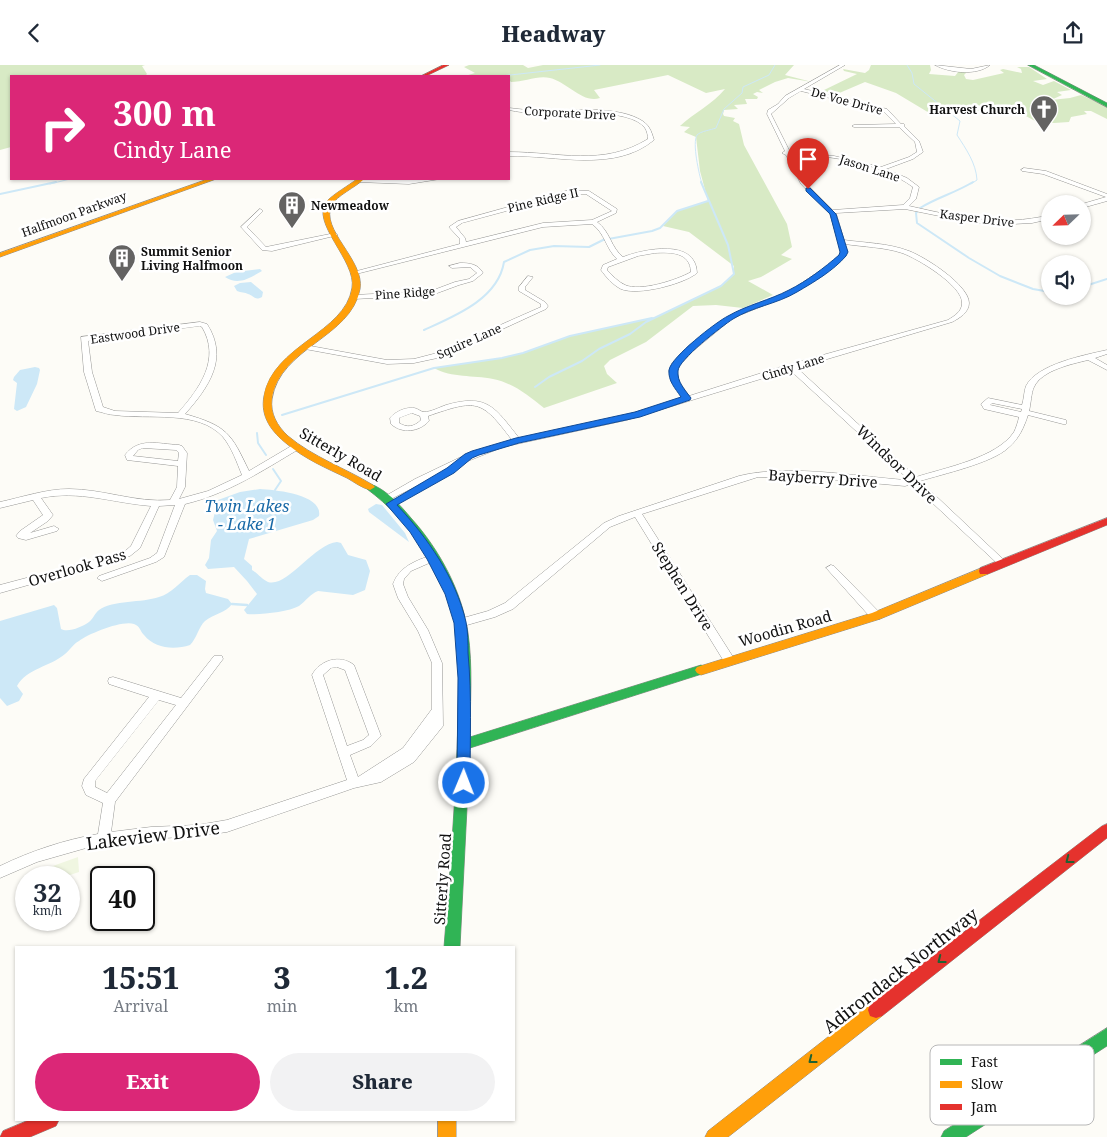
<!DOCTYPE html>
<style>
:root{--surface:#fff;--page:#f2f2f3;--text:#1f2937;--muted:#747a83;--accent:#db2777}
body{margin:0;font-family:"Noto Serif",serif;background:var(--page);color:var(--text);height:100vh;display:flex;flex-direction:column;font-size:19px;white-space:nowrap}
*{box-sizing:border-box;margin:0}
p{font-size:16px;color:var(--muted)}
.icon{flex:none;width:28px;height:28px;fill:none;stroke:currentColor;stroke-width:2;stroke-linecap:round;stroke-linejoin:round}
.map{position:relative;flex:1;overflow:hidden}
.details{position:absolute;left:15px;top:881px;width:500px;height:175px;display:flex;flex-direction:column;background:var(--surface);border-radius:0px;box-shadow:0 1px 4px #0004}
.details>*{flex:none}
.guide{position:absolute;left:10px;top:10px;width:500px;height:105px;border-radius:0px;box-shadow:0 1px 4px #0004;background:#db2777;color:#fff;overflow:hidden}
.needle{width:32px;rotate:247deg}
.tools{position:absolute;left:1041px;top:130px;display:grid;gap:10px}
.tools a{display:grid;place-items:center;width:50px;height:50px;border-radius:50%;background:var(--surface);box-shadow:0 1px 4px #0004;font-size:25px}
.speed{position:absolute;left:15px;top:801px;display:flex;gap:10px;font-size:25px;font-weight:700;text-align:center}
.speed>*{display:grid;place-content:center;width:65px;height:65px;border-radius:50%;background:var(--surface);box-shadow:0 1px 4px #0004;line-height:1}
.speed small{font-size:12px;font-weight:400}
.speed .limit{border:2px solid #111;border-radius:8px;background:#fff;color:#111}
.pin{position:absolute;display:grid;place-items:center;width:42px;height:42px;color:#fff;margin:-51px -21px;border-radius:50% 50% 50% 0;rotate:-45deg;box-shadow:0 0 5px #0007}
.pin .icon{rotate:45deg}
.me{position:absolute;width:55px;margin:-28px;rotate:1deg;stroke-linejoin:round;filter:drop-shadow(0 0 4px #0008)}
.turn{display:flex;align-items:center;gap:18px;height:105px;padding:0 20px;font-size:22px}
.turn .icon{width:65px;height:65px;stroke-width:2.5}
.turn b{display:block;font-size:35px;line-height:42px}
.eta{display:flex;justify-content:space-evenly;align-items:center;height:85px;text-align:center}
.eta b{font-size:30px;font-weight:800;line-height:35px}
.button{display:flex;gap:10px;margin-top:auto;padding:10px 20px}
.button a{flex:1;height:58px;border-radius:30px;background:var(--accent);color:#fff;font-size:20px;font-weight:800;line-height:58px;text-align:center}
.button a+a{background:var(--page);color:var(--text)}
header{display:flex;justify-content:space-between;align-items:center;height:65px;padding:0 20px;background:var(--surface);font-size:22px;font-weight:800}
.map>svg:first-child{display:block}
.forest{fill:#d8eac5}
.pitch{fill:#f0f6e1}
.water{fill:#cde8f7}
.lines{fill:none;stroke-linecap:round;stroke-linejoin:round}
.stream-far2{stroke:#cde8f7;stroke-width:1}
.stream-far1{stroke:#cde8f7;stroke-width:2}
.stream{stroke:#cde8f7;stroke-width:2.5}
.street-casing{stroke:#979795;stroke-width:1}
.fast-casing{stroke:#8e8d8b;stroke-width:1}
.slow-casing{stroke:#8e8d8b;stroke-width:1}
.jam-casing{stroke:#8e8d8b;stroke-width:1}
.street{fill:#fffffe;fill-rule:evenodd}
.fast{fill:#30b455;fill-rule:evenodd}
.slow{fill:#ff9f0a;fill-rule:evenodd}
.jam{fill:#e5322d;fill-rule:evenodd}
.oneway{stroke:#206233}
.route{fill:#1a73e8;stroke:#114b97}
.labels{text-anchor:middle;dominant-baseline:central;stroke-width:5;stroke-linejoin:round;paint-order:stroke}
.far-street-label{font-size:12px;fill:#111;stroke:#fff}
.far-poi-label{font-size:12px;font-weight:bold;fill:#111;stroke:#fff;text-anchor:start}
.street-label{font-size:15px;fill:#111;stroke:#fff}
.water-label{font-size:16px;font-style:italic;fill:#1768a6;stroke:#fff}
.near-street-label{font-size:18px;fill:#111;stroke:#fff}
.key{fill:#fff;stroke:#b8b8b8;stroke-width:1}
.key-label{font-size:14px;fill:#111}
</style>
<header><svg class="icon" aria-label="back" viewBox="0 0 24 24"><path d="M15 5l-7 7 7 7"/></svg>Headway<svg class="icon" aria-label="share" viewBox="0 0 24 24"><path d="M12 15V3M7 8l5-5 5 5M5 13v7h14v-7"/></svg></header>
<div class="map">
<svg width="1107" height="1072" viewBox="0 0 1107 1072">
<rect width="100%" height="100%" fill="#fdfcf7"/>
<!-- forest -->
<path class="forest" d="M0,0h145l-3,1 5,8 -2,2h-134v71l-11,3z
M469,0h54l5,3 15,-3h251l-9,10 27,7 -24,-4 -13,4 -16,8 4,3 -6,-1 -4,2 5,3 -1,2h-12l2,5 -13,1 4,4 -14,1 -1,4 1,2 11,2 -2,3 6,3 5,21 43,79 5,23 -11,8 11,4 -31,18 -13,4 25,14 -30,13 -27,-3 -23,1 -47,36 -36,18 -6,6 3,8 10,9 -73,25c-16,-13 -31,-25 -51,-29 -20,-4 -41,-1 -59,-11l68,-10 21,-5 47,-17 86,-19 65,-31 13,-12v-8l-45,-34 -26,-6 14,-15 31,-10 -8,-30 -4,-34 -12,-5 6,-5 -10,-1c14,-13 33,-22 45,-37l-19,4 -38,-18 -74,15 6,8c-17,6 -33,-16 -50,-20 -12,-3 -26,4 -39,4l-2,-2v-4h-44l10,-3 -11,-6z
M871,0h59l1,5 -2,4 26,2 4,-5h9l-4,4 2,4 7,1 31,-7 -4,-3 3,-1 19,4 -1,-4 -4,-2h12l18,12 -14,2 10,4 11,-4 17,9 -14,2 5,3 -11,5 19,-2 11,-3 26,11v13l-16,-8h-7l3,3 -16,3 -2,5 -15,1 -19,-2 -20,-11 -6,-1 -21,3 -57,2 -35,-21 -31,-11 -28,12 -15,-3 35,-17 -13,-3 -1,-2 22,4 4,-3z"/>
<!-- pitch -->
<path class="pitch" d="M78,792l1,15 -15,5h-28v-5z"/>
<!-- water -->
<path class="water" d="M260,204l2,2c-12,7 -24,15 -37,6l11,-5z
M251,217l12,10 -1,5c-8,4 -7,-1 -14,-3 -3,-2 -7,-1 -11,-3l-3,-5 6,-3z
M35,302l4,1 1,2 -3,14 -11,23 -9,4 -3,-2 3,-26 -4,-3 1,-3 6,-7z
M260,424c15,1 63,5 59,27l-6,4 -64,19 -5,20 8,7v4c5,3 11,10 16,12 19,6 46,-38 69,-40l4,1 7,12 18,5 4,11 -5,19 -12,5 -35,-4c-8,3 -12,10 -19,15 -11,6 -39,9 -52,8l-3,-4 13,-16 -10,-13 -13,-14 -26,2 -3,-4 4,-7 2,-18 6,-9 -4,-11 5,-20 22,-8z
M376,439l6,1 23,28 4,9 -40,-30 -1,-3z
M190,510h7l9,6 -1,8 1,4 22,6 4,5c-6,9 -19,10 -27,17 -6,5 -8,17 -15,24 -15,5 -35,4 -46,-10 -4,-4 -4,-9 -10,-11 -12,-4 -46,10 -55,17 -6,3 -9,9 -14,13 -15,13 -38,14 -48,32l6,8 -4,7 -12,5 -7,-8v-77l54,-16 3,3 4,21c7,4 21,-2 28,-7 4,-3 6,-9 10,-12 14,-10 43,-7 60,-13 12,-3 21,-15 31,-22z"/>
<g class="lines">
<!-- stream-far2 -->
<path class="stream-far2" d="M907,0l5,8 2,11 46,37 -3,14c9,14 19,28 20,45l-6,4
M501,11l99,-11
M50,119l20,-5
M702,119c-3,-10 -10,-41 -5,-49 4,-4 14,-5 19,-7l8,-19 18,-16 1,-6 26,-12 6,-10"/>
<!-- stream-far1 -->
<path class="stream-far1" d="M0,129l56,-12
M920,143c18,-11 35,-15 53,-26
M918,146l-2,2 1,10 52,35 31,18 33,13 17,3
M1082,222l25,-8
M424,265c31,-14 74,-31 80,-68l26,-12 24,-4 35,1 14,-7 49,-9 8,-3 17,-17 31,-10
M535,322l14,-10 33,-16 17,-12 31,-15 16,-12 75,-36 13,-12 -6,-29 -27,-63
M282,350l152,-47 68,-10 21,-5 47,-17 82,-18
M257,368l1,10 8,12
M273,404l8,12 -6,9"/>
<!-- stream -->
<path class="stream" d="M232,539l15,1"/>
<!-- street casing -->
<g class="street-casing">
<path id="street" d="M840,0h5l-41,24 83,20 14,15h3v2l15,15 4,11 -10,7 -27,10 21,9 12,9 -3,12 -7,7c49,11 91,21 141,9v4l-18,4 -37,2 -36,-5 -54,-11 -69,4 8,27c21,3 44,3 65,11 16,6 60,34 60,52 0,9 -9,15 -17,19l-155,46 119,109c28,-9 81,-19 98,-45 2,-4 4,-10 5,-15l-35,-8 -3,-5 7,-6 34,7c2,-6 2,-14 4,-19 11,-22 59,-31 81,-36v4l-12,4 12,7v5l-19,-10c-16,4 -46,10 -54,27 -3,6 -3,17 -5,24l37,9v4h-3l-35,-9c-4,12 -9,24 -20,33 -16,15 -65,26 -88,33l85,80 2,2 -2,2h-6l-87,-81 -7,2 -90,-8 -57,-1 -116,37 91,143 1,3 -1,3h-8l-90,-146 -25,10 -97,82 -18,8 -35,10 -4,-1 -1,-3 1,-3 32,-9 17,-8 99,-80 15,-7 120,-40c48,-12 115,0 166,4l3,-1 -118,-109 -163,50 -124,27 -50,20 -64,33h-6l-1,-2 33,-19 48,-23 49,-16c-31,-41 -35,-41 -84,-24l1,5c-10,11 -27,13 -38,3l-1,-6c5,-6 15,-11 24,-10 3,0 7,4 10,4 7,0 16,-5 22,-7 42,-12 49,3 73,33l90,-18 74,-22 -12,-17 -2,-10 3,-8 15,-16 42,-31 61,-25 46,-31 5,-8 -11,-38 -29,-30 -15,-29 -4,-2 3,-2 -18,-37 1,-4 10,-6 7,-8zM801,26l82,20 13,13 -42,1 -2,1 2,1h45l16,15 2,10 -8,5 -28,10 -47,-11 -44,-4 -19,-38 18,-16zM792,90c40,0 88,8 121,32l-3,11 -7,7 -70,5 -28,-28zM845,179c19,3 39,3 57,9 15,5 61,33 60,50 0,9 -8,13 -14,17l-161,45 -98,31 -10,-15 -2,-10 2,-5 14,-15 40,-33 61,-25 46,-31 7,-10zM992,338l30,6 -1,3 -31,-7zM412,348l8,3 1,4c-7,7 -14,8 -22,3v-5z
M935,0l36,4 19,-4c-13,11 -41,8 -55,0z
M509,43c9,1 18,2 27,3 29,0 77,-6 103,8 10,5 12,11 15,21 -40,33 -98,15 -145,16v-4c50,0 94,15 139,-13 0,-3 -1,-8 -3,-11 -15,-21 -85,-14 -109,-15 -9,0 -18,-1 -27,-3z
M1024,103l22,3 61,23v7l-25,7v-4l24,-7 -63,-23 -21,-3 -1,-1z
M360,114h80l-31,5 -51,-2v-2z
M570,125l19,1 28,18 -1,4 -19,9c13,9 14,26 26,35 21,-8 73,-19 74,16 -13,11 -59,23 -76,16 -8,-4 -15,-12 -20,-19l2,-5 14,-6c-11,-10 -12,-26 -25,-35l-49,3 -187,47 -3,-2 107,-28v-5l-11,-12 9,-6zM570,129h16l26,17 -20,9 -49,3 -77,19 -1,-4 -9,-11 6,-4zM655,188c16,-1 35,-1 36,19 -14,8 -51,20 -66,13 -7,-3 -13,-10 -18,-15l1,-3 30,-11z
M260,144l2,1v2l-15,15 19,20 69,-14 3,2 -66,16 -10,-1 -21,-23z
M460,198c10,0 18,1 23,10l-10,8 -14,4 -27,10 -78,4 -3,-2 3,-2 77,-4 24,-9 14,-3 8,-6 -7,-6 -18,1 -3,-2z
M528,211l5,1 -8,10v3l20,12 3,4 -2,3 -104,48 -28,6 -27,1 -82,-15 -4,-2 4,-2 82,15 27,-1 23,-6 104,-46v-3l-22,-13v-4z
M200,257l7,2c22,34 2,63 -22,90 42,12 46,19 64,57l44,-26h6v4c-37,22 -72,45 -114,55l-21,53 -8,5 -54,19 -5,-3 2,-2 51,-18 7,-5 18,-48 -16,1 -19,42 -10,8 -130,37v-8l124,-33 7,-6 20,-40c-38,-3 -72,-16 -110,-8l12,17 -5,6 -18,12 24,-7 5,3 -2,2 -31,9 -8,-2 -2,-2 4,-5 23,-16 -10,-15 -33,8v-6c23,-5 46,-13 69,-13 34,0 67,14 101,11l7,-13 1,-21 -51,-6 -2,-5c14,-18 33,-11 54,-10l3,1 5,7 -2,34 -6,12 29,-8 34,-16c-5,-12 -10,-27 -19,-38 -25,-28 -75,-17 -108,-22 -6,0 -13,-3 -19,-4l-12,-39 -3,-35zM200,261l2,1c19,32 -2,61 -24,86l-63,-2 -12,-4 -11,-35 -4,-31zM143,383l33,2 3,3 -1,8 -45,-5 5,-6z
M433,490l3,1 2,2 -2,2 -25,11 -7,8 -1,5 5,13 20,33 14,33 1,63 -29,36 -33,20 -27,6 -127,44 -29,4 -66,4 -39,6 -56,16 -37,16v-12c31,-15 64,-26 98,-32l5,-31 -17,-8 -4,-9 2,-7 65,-82 -40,-13 -1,-3 1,-3 4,-1 68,21 33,-42h8l1,3 -108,143 -4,30 40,-5 47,-2 29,-5 120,-40 -35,-105c8,-15 28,-21 42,-10l27,71 -10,10 -21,9 8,22 45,-29 29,-39v-46l-14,-32 -20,-33 -5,-14c6,-17 23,-24 40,-29zM337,602l8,3 24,65 -6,5 -16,6 -24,-71 8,-7zM159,635l17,5 -69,88 -12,-6v-6z
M831,500l3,1 46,47 1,3 -1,3h-8l-44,-49 -2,-2z"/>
</g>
<!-- fast casing -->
<g class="fast-casing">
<path id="fast" d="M1028,0h6l73,38v4z
M370,419c15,4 31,22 41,34 28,31 51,73 57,115 5,34 2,70 2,104l231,-72 4,2 2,3 -2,3 -235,75 -10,199h-16c6,-76 12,-151 14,-227 0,-33 4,-69 -4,-102 -14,-52 -44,-97 -87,-129l-2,-2z
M1107,963v18l-141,91h-25l3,-6z"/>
</g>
<!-- slow casing -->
<g class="slow-casing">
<path id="slow" d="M208,114h8l-216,78v-4z
M357,114h7c-8,8 -28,17 -32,26 -13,24 33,55 28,84 -9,49 -80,58 -88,110 -2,14 5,27 16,37 25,21 57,32 85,49l2,2 -5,3c-8,-2 -16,-8 -23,-12 -21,-10 -42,-19 -60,-34 -15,-12 -27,-27 -23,-48 9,-51 81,-63 88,-108 5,-27 -43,-66 -25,-87 8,-8 21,-15 30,-22z
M984,502l5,4 -1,3 -108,45 -179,56 -4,-2 -2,-3 2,-3 175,-54z
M876,937l6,2 2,6 -2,6 -154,121h-23l3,-6 162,-127z
M438,1055h18v17h-18z"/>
</g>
<!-- jam casing -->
<g class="jam-casing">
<path id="jam" d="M443,0h6l-23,11h-5z
M1107,453v7l-119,49h-8l-1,-3 1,-3z
M1107,759v14l-225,178 -6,2 -6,-2 -2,-6 2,-6 232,-178z
M29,1055h30l-3,6 -26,11h-30l3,-6z"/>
</g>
<!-- street -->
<use href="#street" class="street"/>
<!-- fast -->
<use href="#fast" class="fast"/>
<!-- slow -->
<use href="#slow" class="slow"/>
<!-- jam -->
<use href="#jam" class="jam"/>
</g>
<!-- one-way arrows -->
<defs><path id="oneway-chevron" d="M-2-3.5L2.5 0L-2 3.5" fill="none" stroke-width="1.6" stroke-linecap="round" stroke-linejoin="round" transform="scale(1.25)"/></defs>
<g class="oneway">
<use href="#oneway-chevron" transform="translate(1069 795) rotate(142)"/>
<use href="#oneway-chevron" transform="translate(941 895) rotate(142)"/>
<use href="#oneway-chevron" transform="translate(812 995) rotate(142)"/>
</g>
<!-- route -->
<path class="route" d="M806,123h4l26,26 12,38 -2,4c-13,15 -32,26 -49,36 -20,12 -45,15 -64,27 -11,7 -55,41 -55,52 -1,11 7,19 13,27l-1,2 -50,17 -121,26 -40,12 -7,3 -18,15 -57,32c30,32 59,73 69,117 2,10 2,21 2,31 4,43 2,86 2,130l-2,4 -4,1 -5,-1 -2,-4 1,-105 -4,-55 -9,-29 -18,-35 -17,-27 -24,-28 61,-36 18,-14 7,-3 44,-13 119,-26 46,-15c-6,-9 -13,-16 -12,-27 2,-13 47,-48 59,-54 19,-11 42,-16 61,-26 18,-9 35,-22 50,-35l1,-3 -10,-38 -24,-23z"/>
<!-- icons -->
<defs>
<g id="church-pin" transform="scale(1.4375)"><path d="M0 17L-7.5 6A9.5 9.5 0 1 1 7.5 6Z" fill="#646362" stroke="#fff"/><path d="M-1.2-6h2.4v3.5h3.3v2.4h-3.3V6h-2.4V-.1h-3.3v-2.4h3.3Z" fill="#fff"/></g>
<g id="building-pin" transform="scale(1.4375)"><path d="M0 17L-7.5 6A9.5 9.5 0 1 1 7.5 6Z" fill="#646362" stroke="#fff"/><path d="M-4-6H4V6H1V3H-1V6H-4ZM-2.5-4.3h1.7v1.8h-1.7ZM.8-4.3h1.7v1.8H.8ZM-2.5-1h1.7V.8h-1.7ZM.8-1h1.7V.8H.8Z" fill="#fff"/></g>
</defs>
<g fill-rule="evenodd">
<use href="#church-pin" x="1044" y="44"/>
<use href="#building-pin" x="292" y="140"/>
<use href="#building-pin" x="122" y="193"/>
</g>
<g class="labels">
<!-- far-street labels -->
<g class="far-street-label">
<text transform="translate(847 36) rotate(15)">De Voe Drive</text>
<text transform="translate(570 48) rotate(3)">Corporate Drive</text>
<text transform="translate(870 103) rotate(18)">Jason Lane</text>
<text transform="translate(543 135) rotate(-13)">Pine Ridge II</text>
<text transform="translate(74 149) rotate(-20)">Halfmoon Parkway</text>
<text transform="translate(977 153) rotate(7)">Kasper Drive</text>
<text transform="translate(405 228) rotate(-4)">Pine Ridge</text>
<text transform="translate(135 268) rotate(-8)">Eastwood Drive</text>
<text transform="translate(469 276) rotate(-24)">Squire Lane</text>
<text transform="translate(793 302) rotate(-17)">Cindy Lane</text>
</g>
<!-- far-poi labels -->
<g class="far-poi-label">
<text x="1025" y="44" text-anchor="end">Harvest Church</text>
<text x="311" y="140">Newmeadow</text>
<text x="141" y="186">Summit Senior<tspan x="141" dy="14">Living Halfmoon</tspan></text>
</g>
<!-- street labels -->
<g class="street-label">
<text transform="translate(341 389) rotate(30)">Sitterly Road</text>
<text transform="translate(897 399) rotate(44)">Windsor Drive</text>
<text transform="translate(823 413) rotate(4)">Bayberry Drive</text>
<text transform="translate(77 502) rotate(-16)">Overlook Pass</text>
<text transform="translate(683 521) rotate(58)">Stephen Drive</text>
<text transform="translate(785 563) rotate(-16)">Woodin Road</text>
<text transform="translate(442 814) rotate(-86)">Sitterly Road</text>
</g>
<!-- water labels -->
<g class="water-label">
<text x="247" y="441">Twin Lakes<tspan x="247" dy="18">- Lake 1</tspan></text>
</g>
<!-- near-street labels -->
<g class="near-street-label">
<text transform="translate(153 770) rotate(-7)">Lakeview Drive</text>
<text transform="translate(900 905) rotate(-38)">Adirondack Northway</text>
</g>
</g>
<!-- legend -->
<rect x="930" y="980" width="164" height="80" rx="8" class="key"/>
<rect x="940" y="994" width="22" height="6" fill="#30b455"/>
<rect x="940" y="1016" width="22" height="7" fill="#ff9f0a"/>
<rect x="940" y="1039" width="22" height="6" fill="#e5322d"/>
<g class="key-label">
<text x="971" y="1002">Fast</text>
<text x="971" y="1024">Slow</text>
<text x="971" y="1047">Jam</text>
</g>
</svg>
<div class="tools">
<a><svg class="needle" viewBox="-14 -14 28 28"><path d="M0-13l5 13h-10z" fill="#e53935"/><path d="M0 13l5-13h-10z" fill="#747a83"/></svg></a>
<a><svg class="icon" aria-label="sound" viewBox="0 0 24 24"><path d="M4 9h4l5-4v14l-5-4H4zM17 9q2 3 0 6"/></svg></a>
</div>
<div class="speed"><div>32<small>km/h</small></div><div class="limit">40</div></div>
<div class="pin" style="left:808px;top:124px;background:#d93025"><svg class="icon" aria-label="arrive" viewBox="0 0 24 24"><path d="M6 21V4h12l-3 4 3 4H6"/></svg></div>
<svg class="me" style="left:464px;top:718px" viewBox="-20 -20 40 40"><circle r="17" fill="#1a73e8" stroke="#fff" stroke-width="3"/><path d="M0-11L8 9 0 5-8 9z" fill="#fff"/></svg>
<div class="guide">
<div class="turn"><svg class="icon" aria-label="right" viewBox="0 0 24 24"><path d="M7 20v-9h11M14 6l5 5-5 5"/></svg><div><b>300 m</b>Cindy Lane</div></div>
</div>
<section class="details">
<div class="eta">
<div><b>15:51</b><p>Arrival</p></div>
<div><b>3</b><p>min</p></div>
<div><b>1.2</b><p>km</p></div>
</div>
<div class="button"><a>Exit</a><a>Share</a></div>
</section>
</div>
